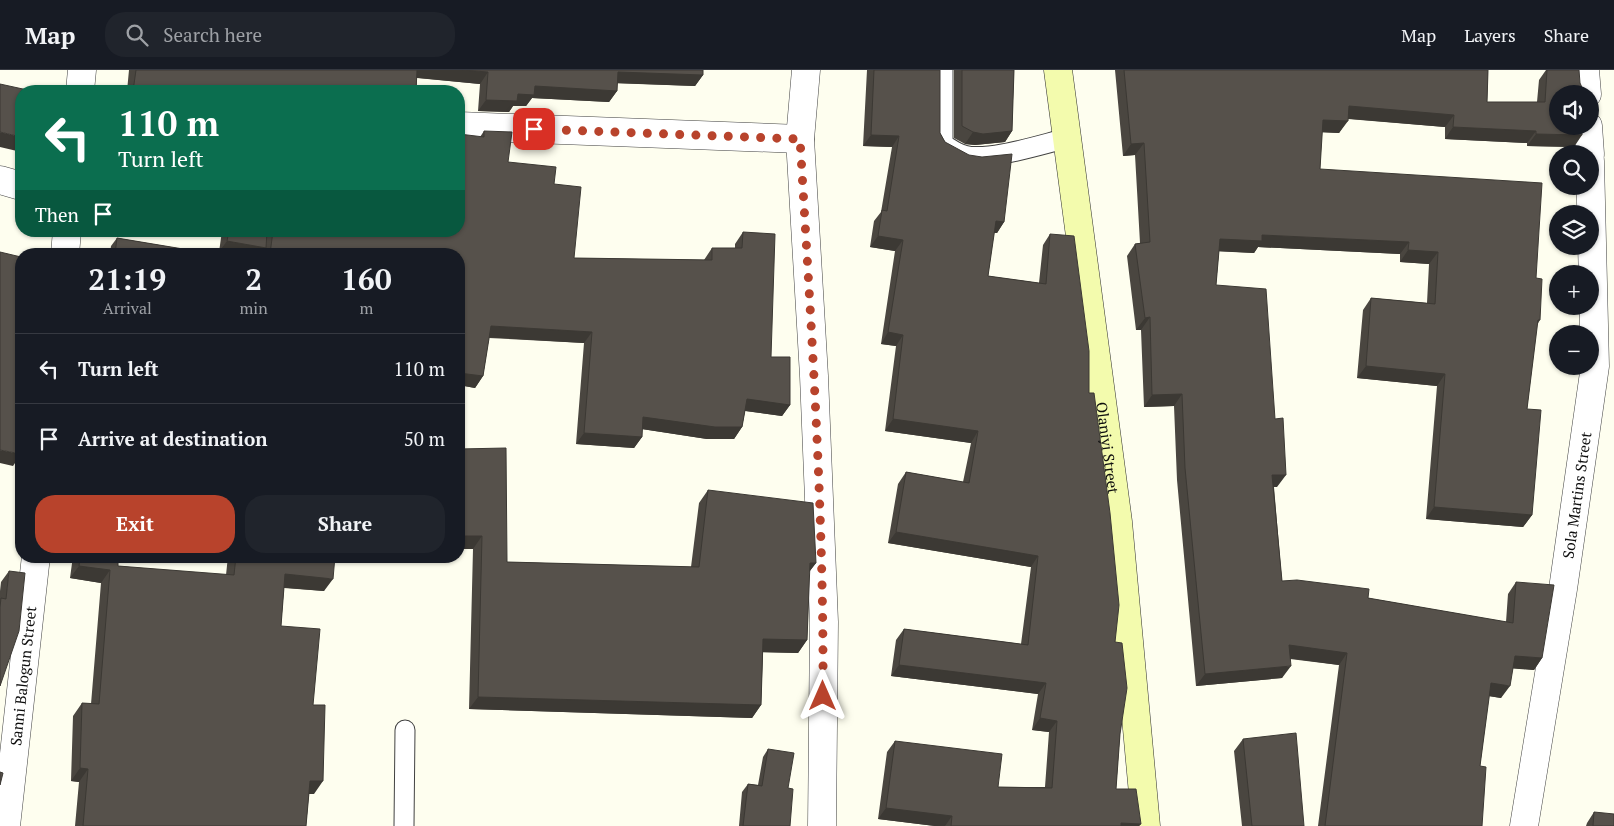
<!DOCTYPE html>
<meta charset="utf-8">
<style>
:root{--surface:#171b24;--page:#20242c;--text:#f1f3f6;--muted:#9ea1a6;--line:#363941;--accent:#b8432c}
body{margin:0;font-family:"PT Serif",serif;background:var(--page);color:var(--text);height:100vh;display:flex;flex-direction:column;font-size:19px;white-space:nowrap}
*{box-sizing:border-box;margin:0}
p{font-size:16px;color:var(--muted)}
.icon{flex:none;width:28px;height:28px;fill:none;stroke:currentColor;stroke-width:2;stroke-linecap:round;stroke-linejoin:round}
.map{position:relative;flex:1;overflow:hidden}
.sheet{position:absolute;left:15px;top:178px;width:450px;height:315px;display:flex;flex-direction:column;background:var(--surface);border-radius:20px;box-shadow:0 1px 4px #0004}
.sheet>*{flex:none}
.guide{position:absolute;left:15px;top:15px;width:450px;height:152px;border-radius:20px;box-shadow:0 1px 4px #0004;background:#0b6e4f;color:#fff;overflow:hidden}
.buttons{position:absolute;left:1549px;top:15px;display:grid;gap:10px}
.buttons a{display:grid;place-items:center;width:50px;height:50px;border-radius:50%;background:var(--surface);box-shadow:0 1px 4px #0004;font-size:25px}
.pin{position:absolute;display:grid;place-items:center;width:42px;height:42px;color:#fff;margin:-21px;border-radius:10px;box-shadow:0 2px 8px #0006}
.me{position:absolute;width:55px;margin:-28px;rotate:0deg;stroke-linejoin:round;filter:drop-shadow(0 0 4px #0008)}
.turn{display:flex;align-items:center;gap:18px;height:105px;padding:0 20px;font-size:22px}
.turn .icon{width:65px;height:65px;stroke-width:2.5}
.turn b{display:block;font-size:35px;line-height:42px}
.then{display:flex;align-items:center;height:48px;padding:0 20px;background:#0003;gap:10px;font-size:19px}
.eta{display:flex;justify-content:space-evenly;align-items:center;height:85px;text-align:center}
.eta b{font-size:30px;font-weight:800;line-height:35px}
.action{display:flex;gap:10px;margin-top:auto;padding:10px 20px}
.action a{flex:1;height:58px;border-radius:20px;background:var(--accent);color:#fff;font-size:20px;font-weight:800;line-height:58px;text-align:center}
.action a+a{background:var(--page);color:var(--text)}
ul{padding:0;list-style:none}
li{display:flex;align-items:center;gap:15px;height:70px;padding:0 20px;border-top:1px solid var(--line)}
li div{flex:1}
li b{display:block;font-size:19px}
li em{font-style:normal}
header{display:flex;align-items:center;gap:30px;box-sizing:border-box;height:70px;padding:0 25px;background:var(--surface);border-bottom:1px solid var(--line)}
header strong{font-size:24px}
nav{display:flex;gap:28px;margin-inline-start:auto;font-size:18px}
.search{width:350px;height:45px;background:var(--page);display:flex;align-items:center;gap:12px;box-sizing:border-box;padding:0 18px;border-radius:20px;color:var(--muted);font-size:19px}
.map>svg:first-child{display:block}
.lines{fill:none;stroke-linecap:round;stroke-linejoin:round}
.lane-casing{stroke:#414141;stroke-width:21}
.street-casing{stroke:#414141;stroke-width:29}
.secondary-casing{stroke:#303030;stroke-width:29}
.lane{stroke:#fff;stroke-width:19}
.street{stroke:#fff;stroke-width:28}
.secondary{stroke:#f3fbad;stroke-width:28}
.wall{fill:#4a4640}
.shaded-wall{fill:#3c3934}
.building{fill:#56514b;stroke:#3c3934}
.route{stroke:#b8432c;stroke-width:9;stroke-dasharray:0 16.2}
.labels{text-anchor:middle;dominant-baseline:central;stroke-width:5;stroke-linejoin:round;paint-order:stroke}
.street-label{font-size:15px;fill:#0e0e0e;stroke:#fff}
</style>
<header>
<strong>Map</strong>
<div class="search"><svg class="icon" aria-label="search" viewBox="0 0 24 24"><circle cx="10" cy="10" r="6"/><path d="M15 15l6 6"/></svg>Search here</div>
<nav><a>Map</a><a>Layers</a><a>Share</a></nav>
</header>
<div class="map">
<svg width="1614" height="756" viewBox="0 0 1614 756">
<rect width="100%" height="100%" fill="#fefeef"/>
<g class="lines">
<!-- lane casing -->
<g class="lane-casing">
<path id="lane" d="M943,0v74c7,4 13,9 21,11 24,7 78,-11 104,-17
M404,756l1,-96"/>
</g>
<!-- street casing -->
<g class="street-casing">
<g id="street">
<path d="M806,0l-6,69 14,237 10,246 -2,204"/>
<path d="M1585,0l2,24"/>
<path d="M80,21l2,-21"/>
<path d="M459,56l341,13"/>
<path d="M1588,56l2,28"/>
<path d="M0,110l21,6"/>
<path d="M65,184l2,-23"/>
<path id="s1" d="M6,756l30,-270"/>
<path id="s2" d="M1524,756l39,-237 32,-223 -5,-205"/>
</g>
</g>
<!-- secondary casing -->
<g class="secondary-casing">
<g id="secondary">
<path id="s3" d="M1058,0l60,452 28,304"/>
</g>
</g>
<!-- lane -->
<use href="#lane" class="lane"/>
<!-- street -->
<use href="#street" class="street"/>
<!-- secondary -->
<use href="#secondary" class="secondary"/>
</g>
<!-- wall -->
<path class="wall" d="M129,0h574v5l-8,11 -78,-3v8l-8,11 -77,-4 -6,8h-13l-4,6 -31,-1 2,-27 -63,-6 -1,13h-289z
M867,0h73v63l5,9 59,80 -7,11h-3l-6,43 51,7 4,-38 7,-11 39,159 26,249 5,92 -4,55 25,35 -2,2h-204l-57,-7 9,-67 8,-11 103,46h47l4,-55 -17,-2 6,-36 -147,-18 5,-36 8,-11 117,15 10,-77 -143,-24 10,-59 8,-12 57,10 8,-39 -86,-12 11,-85 -15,-2 14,-93 -25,-4 4,-26 7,-9 11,-65 -29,-1z
M954,0h60l-2,61 -7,11 -30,3 -10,-1 -11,-6z
M1115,0h373l-1,32h50l2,-22 7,-10h33l-5,77 -47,-1v-3l-82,-4v-12l-97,-8 -9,14 -17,-1 -2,37 216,109 4,42 -3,5 -10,84 5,106 -9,12 -97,-8 11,-133 -80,-8 6,-68 8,-12 56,5 2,-39 -29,-2v-8l-142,-7 -4,6 -35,-2 -3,34 61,202h-3l8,94 86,17 138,24 2,-28 8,-12 26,76 -8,12 -21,-2 -12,30 -12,-2 -9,70 2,60h-164l21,-161 -49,-6 -8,19 -86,8 -19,-206 -3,-74 -30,1 -3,-77h-5l-9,-74 8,-12 5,-1 -5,-88 -12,1z
M484,61l24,31 46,22 20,74 130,2 8,-12h23v-4l8,-12 28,125 19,48 -8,11 -37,-5 -3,16 -8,12h-27l-65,-10v8l-8,11 -58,-4 8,-101 -95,-5 -6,38 -8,12 -16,-3v-131h-195v-4l-45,2 3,-21h45l-1,4 3,-4h72l28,3 1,-3h89l21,-94z
M117,168l96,16h-103l1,-8z
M459,379l48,113 184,5 8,-64 9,-13 108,73 -7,9 -2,68 -9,13 -35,-1 -2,53 -9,13 -283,-9 4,-160h-14z
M73,486h45v10l108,9 2,-19h146l-2,2 -37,-1 -11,34 -40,-3 -3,38 32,79 1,89h-5l-3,32h-231l4,-44 -8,-1 2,-65 9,-13 9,1 10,-121 -31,-5z
M9,501l-9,115v-95l1,-9z
M1243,669l61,87h-62l-8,-75z
M768,679l20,39 2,38h-51l3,-34 6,-8 10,1 5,-28z
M1594,742l20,14h-28l1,-3z"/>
<!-- shaded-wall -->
<path class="shaded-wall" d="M414,0h48l26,2 -8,12 -71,-7z
M618,2l85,3 -8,11 -85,-3z
M535,16l82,5 -8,11 -77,-4 -6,8h-13l-4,6 -31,-1 8,-11 32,-6z
M1349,36l105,9 -9,12 -105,-9z
M1323,50l25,1 -9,12 -25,-1z
M1453,57l83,4 -9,12 -82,-4z
M1012,61l-7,11 -30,3 -10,-1 8,-12z
M0,62l21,5v7l-4,7 -17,-4z
M1536,64l46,1 -8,12 -47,-1z
M871,65l28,1 -7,11 -29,-1z
M1144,73l-9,12 -12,1 8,-12z
M996,151l8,1 -7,11 -9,-1z
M1262,165l147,7 -9,12 -142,-7 -4,6 -43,-2 9,-12z
M878,166l25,4 -8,11 -25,-4z
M227,171l39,7 -5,6h-34l-8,-2z
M1408,180l30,2 -9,12 -29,-2z
M1150,247l-9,13h-5l9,-12z
M491,256l101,6 -8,11 -101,-6z
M888,262l15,3 -7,11 -15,-2z
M1366,296l79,8 -8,12 -80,-8z
M459,303l24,3 -8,12 -16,-3z
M1182,324l-8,12 -30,1 8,-12z
M747,329l43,6 -8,11 -43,-6z
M643,347l99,10 -8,12h-27l-72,-11z
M893,349l85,12 -7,12 -86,-12z
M584,363l58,4 -8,11 -58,-4z
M0,380l21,4 -8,12 -13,-3z
M1272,405h14l-9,12h-13z
M1434,437l98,8 -9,12 -97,-8z
M896,462l142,24 -7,11 -143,-24z
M459,466h23l-9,13h-14z
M328,486h46l-2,2 -45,-1z
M810,493h6l-10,13z
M79,496l31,4 -9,13 -31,-5z
M285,504l48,5 -9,12 -48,-4z
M763,569l44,1 -9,13 -44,-1z
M1289,575l58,8 -8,12 -59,-8z
M1515,586l27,2 -8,12 -28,-2z
M899,595l147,18 -8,11 -147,-18z
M1291,596l-9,12 -86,8 9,-12z
M1491,613l19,3 -9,12 -19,-3z
M478,627l283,8 -9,13 -283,-9z
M1040,648l17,3 -8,11 -17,-2z
M80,698l8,1 -9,13 -8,-1z
M310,711h13l-9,13h-13z
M886,738l66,8 -7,10h-10l-57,-7z
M1121,753l20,1 -2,2h-20z"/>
<!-- building -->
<path class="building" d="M136,0h281l-1,21h-283z
M462,0h241v5l-85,-3 -1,19 -82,-5 -1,9 -16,-1 -1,7 -31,-1 2,-28z
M874,0h66v63l5,9 24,13 13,2 30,-3 -8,68 -8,-1 -8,55 58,8 4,-50 24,2 15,115v42h5l16,120 9,92 -4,37 7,1 5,45 -7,46 -4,55h20l5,35 -20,-1v3h-170l1,-10 -66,-8 9,-67 107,13 -4,33 54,1 5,-67 -17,-3 6,-35 -147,-18 5,-36 124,16 10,-89 -142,-24 10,-60 63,11 9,-52 -85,-12 10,-84 -15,-3 15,-92 -25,-4 4,-26 5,1 12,-75 -28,-1z
M962,0h52l-2,61 -29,3 -10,-2 -11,-6z
M1124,0h364l-1,32h58l2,-32h32l1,13 4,9v2h-26v32h24v9l-46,-1v-3l-83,-4 1,-12 -105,-9 -1,15 -25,-1 -3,49 222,14 -6,95 6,1 -2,41h-2l-11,89 14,1 -9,105 -98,-8 11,-133 -79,-8 5,-68 64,6 3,-52 -30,-2 1,-8 -147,-7v6l-42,-2 -4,46 50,4 9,130 8,-1 3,57h-14l10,106 15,-1 72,9 -1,9 145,25 3,-41 38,3 -12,73 -27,-2 -5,30 -19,-3 -11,83 6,1 -4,59h-157l22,-173 -58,-8 2,21 -86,8 -20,-206 -3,-74 -30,1 -2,-78 -5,1 -10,-74 15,-2 -6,-99 -13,1z
M0,14l32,7h-11v46l-21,-5z
M484,61l28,1 -4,30 48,5 -2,17 27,3 -7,71 138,2v-12h30l1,-16 32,2 -4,123h19v48l-43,-6 -5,28h-27l-72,-10 -1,20 -58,-4 8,-101 -101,-6 -8,50 -24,-3v-119h-189l3,-23h68l35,4 1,-4h82v-97l25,3z
M229,161h38l-1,17 -39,-7z
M117,168l96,16h-98z
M0,182l21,5v132l-4,21 4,1v43l-21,-4z
M506,378l1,114 192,5 9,-77 105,13 3,60h-6l-3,77 -44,-1 -2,66 -283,-8 4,-161h-23v-87z
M80,486h38v10l116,9 2,-19h99l-2,23 -48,-5 -4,52 39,3 -7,76h12l-2,76h-13l-4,45h-223l5,-57 -8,-1 2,-65 17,1 11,-134 -31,-4z
M9,501l16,2 -6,58 -19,55v-79l1,-9 5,1z
M1296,663l8,93h-52l-9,-87z
M768,679l26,4 -6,35 5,1 -3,37h-47l5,-42 14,2z
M0,702l3,1 -3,12z
M1594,742l20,2v12h-21z"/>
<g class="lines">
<!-- route -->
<path class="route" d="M534,59l266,10c11,185 24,371 23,557"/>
</g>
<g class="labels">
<!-- street labels -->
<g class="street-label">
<text stroke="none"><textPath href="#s3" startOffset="381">Olaniyi Street</textPath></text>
<text stroke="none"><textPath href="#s2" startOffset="335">Sola Martins Street</textPath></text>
<text stroke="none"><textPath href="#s1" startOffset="151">Sanni Balogun Street</textPath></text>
</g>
</g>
</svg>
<div class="buttons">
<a><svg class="icon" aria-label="sound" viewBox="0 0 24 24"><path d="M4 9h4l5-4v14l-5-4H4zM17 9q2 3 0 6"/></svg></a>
<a><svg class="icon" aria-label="search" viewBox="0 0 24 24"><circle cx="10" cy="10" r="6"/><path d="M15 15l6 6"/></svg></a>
<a><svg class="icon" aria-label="layers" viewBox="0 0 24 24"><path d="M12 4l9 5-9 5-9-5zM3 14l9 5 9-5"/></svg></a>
<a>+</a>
<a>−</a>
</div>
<div class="pin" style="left:534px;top:59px;background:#d93025"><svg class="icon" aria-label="arrive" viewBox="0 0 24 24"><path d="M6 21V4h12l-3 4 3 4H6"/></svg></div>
<svg class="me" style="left:823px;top:626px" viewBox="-20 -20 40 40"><path d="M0-17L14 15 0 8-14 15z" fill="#b8432c" stroke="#fff" stroke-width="4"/></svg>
<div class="guide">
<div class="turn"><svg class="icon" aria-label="left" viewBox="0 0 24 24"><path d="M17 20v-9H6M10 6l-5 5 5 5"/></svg><div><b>110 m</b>Turn left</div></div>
<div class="then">Then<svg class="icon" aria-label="arrive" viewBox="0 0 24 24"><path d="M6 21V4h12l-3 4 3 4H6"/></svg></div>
</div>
<section class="sheet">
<div class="eta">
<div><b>21:19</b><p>Arrival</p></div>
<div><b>2</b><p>min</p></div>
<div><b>160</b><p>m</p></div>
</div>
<ul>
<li><svg class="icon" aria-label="left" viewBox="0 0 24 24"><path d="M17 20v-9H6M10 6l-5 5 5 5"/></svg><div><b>Turn left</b></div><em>110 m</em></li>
<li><svg class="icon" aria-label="arrive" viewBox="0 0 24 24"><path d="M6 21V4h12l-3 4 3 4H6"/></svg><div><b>Arrive at destination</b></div><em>50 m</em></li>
</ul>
<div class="action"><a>Exit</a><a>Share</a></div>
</section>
</div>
